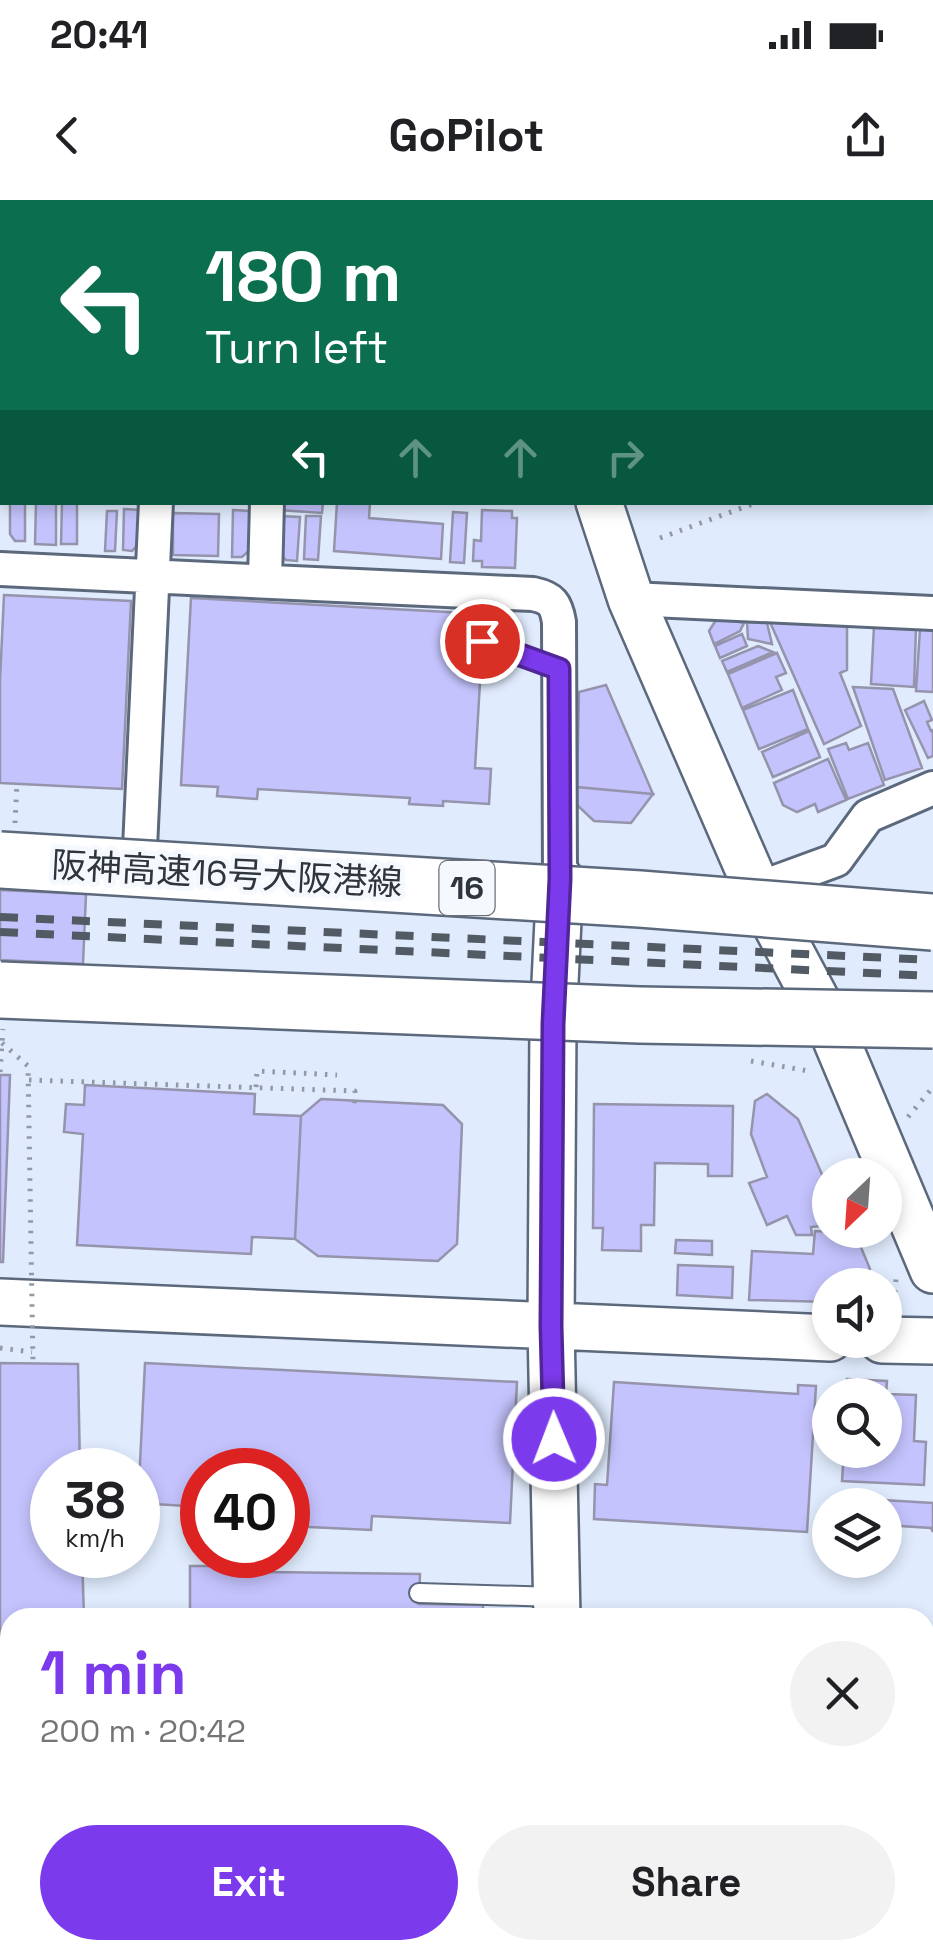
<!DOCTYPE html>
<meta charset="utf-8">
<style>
:root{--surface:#fff;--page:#f2f2f2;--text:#202124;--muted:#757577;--accent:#7c3aed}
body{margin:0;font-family:"Space Grotesk","Noto Sans JP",sans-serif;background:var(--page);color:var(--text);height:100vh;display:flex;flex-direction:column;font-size:38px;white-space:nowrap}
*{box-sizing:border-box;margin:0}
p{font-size:32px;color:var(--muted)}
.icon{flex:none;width:55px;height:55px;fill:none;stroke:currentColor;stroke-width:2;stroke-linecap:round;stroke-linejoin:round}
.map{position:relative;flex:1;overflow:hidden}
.drawer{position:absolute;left:0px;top:1408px;width:935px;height:352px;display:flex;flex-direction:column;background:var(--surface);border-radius:30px 30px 0 0;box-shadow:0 5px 15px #0003}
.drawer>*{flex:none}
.hud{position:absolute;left:0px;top:0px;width:935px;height:305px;box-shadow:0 5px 15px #0003;background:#0b6e4f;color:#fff;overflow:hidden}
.needle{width:65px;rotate:205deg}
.fabs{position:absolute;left:812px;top:958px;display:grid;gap:20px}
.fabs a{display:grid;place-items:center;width:90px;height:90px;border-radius:50%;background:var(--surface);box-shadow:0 5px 15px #0003;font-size:50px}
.speed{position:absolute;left:30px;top:1248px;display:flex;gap:20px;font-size:50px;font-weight:700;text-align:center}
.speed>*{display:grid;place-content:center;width:130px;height:130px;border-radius:50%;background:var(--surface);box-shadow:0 5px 15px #0003;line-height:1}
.speed small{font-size:25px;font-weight:400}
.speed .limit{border:15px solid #d22;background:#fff;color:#111}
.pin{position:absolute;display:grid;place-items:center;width:85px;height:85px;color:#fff;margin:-42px;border:5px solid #fff;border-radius:50%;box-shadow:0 2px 10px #0007}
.me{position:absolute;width:110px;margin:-55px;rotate:359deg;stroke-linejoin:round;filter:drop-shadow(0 0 8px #0008)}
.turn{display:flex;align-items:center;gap:35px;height:210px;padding:0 40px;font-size:45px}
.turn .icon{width:130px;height:130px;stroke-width:2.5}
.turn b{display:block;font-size:70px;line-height:85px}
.lanes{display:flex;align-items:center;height:95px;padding:0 40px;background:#0003;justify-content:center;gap:50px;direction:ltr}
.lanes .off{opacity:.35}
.round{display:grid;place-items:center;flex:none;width:105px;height:105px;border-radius:52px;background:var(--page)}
.summary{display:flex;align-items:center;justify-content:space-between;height:170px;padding:0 40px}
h1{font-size:60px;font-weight:600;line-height:75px;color:var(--accent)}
.primary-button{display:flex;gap:20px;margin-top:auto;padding:20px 40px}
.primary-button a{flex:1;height:115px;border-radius:60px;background:var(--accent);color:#fff;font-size:40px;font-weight:600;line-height:115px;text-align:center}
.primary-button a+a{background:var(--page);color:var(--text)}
.status{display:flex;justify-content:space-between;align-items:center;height:70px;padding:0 50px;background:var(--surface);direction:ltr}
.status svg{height:28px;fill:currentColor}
header{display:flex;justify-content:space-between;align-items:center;height:130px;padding:0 40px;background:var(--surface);font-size:45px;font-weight:600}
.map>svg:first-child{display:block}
.green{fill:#e3c3f6}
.building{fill:#c4c3fd;stroke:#9594ac;stroke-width:2.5}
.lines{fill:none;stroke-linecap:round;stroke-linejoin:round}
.lane-casing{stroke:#5c697d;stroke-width:22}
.street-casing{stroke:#5c697d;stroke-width:38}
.secondary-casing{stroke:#5c697d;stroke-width:50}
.path{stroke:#9099a6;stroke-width:5;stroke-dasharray:2.5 8;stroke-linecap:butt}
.lane{stroke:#fff;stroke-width:18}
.street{stroke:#fff;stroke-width:32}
.secondary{stroke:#fff;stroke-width:45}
.rail{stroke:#525a64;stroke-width:8;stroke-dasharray:18 18;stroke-linecap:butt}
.highway-bridge-casing{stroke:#5c697d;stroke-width:60;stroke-linecap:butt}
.path-bridge{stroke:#9099a6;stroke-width:5;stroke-dasharray:2.5 8;stroke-linecap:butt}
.highway-bridge{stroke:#fff;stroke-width:55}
.route-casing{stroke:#51269a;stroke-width:25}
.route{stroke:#7c3aed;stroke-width:18}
.labels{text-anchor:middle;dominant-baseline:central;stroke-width:10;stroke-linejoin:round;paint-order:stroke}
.shield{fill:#f5f8fd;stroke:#6a7077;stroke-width:2.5}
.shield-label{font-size:32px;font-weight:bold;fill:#2f353d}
.street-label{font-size:35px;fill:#2f353d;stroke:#f5f8fd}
</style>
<div class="status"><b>20:41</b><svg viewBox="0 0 49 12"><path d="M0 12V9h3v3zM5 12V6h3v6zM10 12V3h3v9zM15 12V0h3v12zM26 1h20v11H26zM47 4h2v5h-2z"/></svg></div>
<header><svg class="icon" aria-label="back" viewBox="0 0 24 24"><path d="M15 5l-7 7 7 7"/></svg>GoPilot<svg class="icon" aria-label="share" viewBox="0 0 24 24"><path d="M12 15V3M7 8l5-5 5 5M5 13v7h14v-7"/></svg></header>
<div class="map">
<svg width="933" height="1758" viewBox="0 0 933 1758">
<rect width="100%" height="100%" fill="#e0ecfe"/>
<!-- green -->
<path class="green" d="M0,0h273v2h-271v159h-2z"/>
<!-- building -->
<path class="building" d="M10,302h15v39h-10l-5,-7z
M36,302h20v43l-21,-1z
M62,302h15v42h-16z
M279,302h44l-1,11 -43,-3z
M337,302h33l-1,16 74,6 -2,35 -107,-8z
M124,309l16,1 -1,34 -7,7 -9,-1z
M233,310l17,1v39l-8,7h-10z
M482,310l30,1v7h5l-2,50 -33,-1v-6h-9l1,-21 7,1z
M107,311h10l-2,40h-10z
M453,312l14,1 -3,50 -14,-1z
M173,313l46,1 -1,42 -45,-1z
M279,316l21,1 -3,44 -11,-1 -8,-9z
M306,316h15l-3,44 -14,-1z
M4,395l127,6 -9,188 -122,-6v-103z
M191,398l293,16 -9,154 16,1 -2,35 -46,-3v5l-34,-2 1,-6 -152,-9 -1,10 -40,-3 1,-9 -37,-2z
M718,417l26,6 -4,8 -26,13 -5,-13z
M747,422l20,1 5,21 -24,-5z
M770,422l77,4v44l-7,3 21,53 -37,18z
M874,426l42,2 -2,59 -43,-3z
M920,429l13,1v62l-17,-1z
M742,434l5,12 -27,12 -5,-12z
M758,446l15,6 -46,20 -5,-11z
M777,453l9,20 -10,4 6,13 -40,18 -14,-34z
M606,485l47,109 -76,-7 2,-95z
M853,487l40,2 29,79 -37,12z
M793,490l15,39 -49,20 -16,-39z
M924,501l8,19 -5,2 4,9 2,-1v26l-5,2 -23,-48z
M809,531l11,26 -47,20 -11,-25z
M846,543l3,7 19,-7 16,42 -36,14 -20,-50z
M828,559l18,41 -28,12 -3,-8 -18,8 -14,-7 -9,-22z
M577,587l76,7 -22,29 -37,-2 -17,-16z
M0,690l86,4 -3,70 -83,-4z
M0,875h10l-7,187h-3z
M85,885l170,9 -1,20 47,2 -6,123 -43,-2 -1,17 -174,-9 6,-111 -19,-2 2,-28 18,1z
M767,894l31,25 32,74v32l-19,2 1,8h-16l-9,-19 -20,9 -18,-42 18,-6 -16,-43 4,-33z
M321,899l122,6 19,19 -5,120 -19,17 -120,-5 -23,-17 6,-123z
M594,904l139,2 -1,70h-24v-12l-53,-1 -1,62h-13v26l-39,-1 1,-22h-10z
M815,1031l32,2 -1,11 14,1 10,24 -13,16h-27v17l-81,-2 3,-49 61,3z
M676,1040l36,1v14l-37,-2z
M678,1065l55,2 -1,31 -55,-3z
M0,1163l78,1 2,106h-28v85h30l2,63h-74v332h462l1,8h-473z
M145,1163l372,19 -7,141 -138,-7 -1,14 -83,-4v-56h-86v37l-64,-4z
M847,1179l40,2 -1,13 30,1 -2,46 12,1 -2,43 -82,-4 2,-31h41v-55h-39z
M614,1182l184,12v-9l18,1 -9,146 -213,-13 1,-35 12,1z
M866,1299l67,4v29l-2,-4 -46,-3v-20h-20z
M234,1358h36v14l150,2 -1,30 64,1v13h-293v-52h44z
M925,1692h8v39h-8z
M628,1750h55v8h-55z
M777,1750h42v8h-42z"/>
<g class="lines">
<!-- lane casing -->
<g class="lane-casing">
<path id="lane" d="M482,441l77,28
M419,1393l137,4"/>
</g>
<!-- street casing -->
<g class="street-casing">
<path id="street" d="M711,0v2
M895,0l1,2
M932,69h1
M932,92l1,2
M0,204h2
M0,369c178,10 355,16 533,25 19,4 23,10 26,28l1,257
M265,380l2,-78
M631,399l302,14
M140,648l16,-346
M757,689l79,-29 32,-44 65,-28"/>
</g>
<!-- secondary casing -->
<g class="secondary-casing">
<path id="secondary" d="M494,0l1,2
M599,302l32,97 126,290 75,141 101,240
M0,1102l830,36
M882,1140l51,1
M557,1418l-6,-292 2,-302 7,-145
M562,1750v8"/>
</g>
<!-- path -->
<path class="path" d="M660,338l98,-36
M751,861l58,10
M29,880l326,11 -1,15
M256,887l1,-16 80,4
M908,917l25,-30
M894,1103l2,-24
M0,1148l32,4"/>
<!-- lane -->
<use href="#lane" class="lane"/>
<!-- street -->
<use href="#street" class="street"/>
<!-- secondary -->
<use href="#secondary" class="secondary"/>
<!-- rail -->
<path class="rail" d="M0,717l933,43
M0,732l933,44"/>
<!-- highway-bridge casing -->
<g class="highway-bridge-casing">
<path id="highway-bridge" d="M0,660l640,39 293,23
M0,790l639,25 294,5"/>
</g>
<!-- path-bridge -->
<path class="path-bridge" d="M15,623l2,-40
M2,843l26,23 5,297
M0,872l3,-43"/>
<!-- highway-bridge -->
<use href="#highway-bridge" class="highway-bridge"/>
</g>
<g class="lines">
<!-- route casing -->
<g class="route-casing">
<path id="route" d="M482,441l77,28 1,210 -7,145 -2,302 3,113"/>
</g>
<!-- route -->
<use href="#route" class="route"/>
</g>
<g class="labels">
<!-- shield labels -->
<rect class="shield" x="439.5" y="661" width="55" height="54" rx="8"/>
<g class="shield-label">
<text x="467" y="688">16</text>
</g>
<!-- street labels -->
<g class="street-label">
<text transform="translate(227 674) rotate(3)">阪神高速16号大阪港線</text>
</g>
</g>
</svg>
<div class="fabs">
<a><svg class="needle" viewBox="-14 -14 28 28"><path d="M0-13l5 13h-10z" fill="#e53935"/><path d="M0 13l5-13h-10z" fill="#757577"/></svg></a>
<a><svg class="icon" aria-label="sound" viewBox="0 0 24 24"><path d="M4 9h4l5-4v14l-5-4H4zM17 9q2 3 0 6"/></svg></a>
<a><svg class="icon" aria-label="search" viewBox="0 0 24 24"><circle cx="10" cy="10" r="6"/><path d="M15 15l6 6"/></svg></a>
<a><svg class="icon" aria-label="layers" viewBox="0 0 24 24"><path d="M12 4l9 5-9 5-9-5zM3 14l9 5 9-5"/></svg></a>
</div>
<div class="speed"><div>38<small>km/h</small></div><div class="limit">40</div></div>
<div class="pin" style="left:482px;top:441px;background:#d93025"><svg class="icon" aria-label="arrive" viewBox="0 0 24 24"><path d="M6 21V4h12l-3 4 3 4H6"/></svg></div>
<svg class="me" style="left:554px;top:1239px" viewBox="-20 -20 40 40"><circle r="17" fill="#7c3aed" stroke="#fff" stroke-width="3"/><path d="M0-11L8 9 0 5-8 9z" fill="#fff"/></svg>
<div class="hud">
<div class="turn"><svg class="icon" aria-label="left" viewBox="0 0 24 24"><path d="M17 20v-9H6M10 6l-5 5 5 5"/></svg><div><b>180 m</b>Turn left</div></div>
<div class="lanes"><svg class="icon" aria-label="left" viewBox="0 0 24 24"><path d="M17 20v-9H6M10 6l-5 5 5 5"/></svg><svg class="icon off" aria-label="ahead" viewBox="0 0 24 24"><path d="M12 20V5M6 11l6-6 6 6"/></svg><svg class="icon off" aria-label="ahead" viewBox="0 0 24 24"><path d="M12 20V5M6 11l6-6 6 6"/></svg><svg class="icon off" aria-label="right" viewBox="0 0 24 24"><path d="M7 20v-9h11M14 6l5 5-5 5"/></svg></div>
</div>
<section class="drawer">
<div class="summary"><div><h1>1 min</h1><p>200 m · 20:42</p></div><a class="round"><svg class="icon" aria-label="close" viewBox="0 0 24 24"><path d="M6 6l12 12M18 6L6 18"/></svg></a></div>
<div class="primary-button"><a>Exit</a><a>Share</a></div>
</section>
</div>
